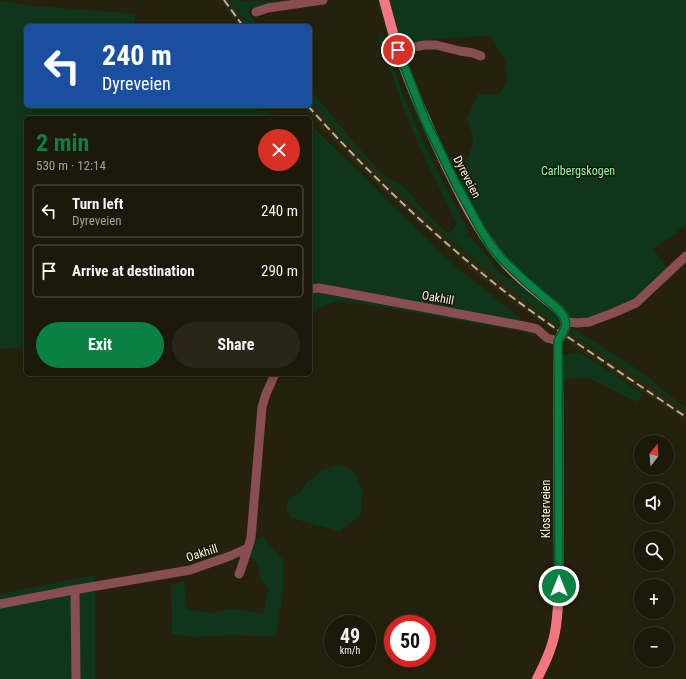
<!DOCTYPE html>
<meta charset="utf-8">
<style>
:root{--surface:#1c190a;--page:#292618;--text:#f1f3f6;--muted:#a0a09c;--line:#3a382b;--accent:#0b8043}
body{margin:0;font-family:"Roboto Condensed",sans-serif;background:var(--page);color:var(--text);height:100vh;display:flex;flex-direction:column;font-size:15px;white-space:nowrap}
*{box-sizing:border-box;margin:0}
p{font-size:13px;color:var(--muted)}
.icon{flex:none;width:22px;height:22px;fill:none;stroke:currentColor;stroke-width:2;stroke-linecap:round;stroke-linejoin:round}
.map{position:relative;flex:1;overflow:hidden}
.panel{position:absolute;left:24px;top:116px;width:288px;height:260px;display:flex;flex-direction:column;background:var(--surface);border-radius:6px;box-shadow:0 2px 10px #0003,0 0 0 1px var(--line)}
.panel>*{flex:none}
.top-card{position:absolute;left:24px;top:24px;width:288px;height:84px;border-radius:6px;box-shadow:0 2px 10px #0003,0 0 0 1px var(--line);background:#1a4fa0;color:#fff;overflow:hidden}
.needle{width:26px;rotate:17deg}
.buttons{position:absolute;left:634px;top:435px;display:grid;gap:8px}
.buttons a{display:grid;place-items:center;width:40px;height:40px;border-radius:50%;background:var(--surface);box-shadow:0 2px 10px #0003,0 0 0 1px var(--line);font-size:20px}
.speed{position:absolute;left:324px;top:615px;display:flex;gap:8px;font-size:20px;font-weight:700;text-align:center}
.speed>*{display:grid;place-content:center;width:52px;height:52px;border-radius:50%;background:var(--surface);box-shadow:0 2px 10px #0003,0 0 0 1px var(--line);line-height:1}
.speed small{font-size:10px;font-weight:400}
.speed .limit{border:6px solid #d22;background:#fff;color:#111}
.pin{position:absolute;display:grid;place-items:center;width:34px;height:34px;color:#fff;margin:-17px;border:2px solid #fff;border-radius:50%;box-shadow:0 1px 4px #0007}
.me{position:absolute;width:44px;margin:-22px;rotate:0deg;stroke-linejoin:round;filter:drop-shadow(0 0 3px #0008)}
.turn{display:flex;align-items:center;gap:14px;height:84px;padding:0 12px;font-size:18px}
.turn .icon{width:52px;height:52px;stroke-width:2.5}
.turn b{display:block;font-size:28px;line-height:34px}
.round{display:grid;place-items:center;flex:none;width:42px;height:42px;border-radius:21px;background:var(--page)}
.overview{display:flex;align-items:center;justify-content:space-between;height:68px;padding:0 12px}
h1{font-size:24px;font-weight:700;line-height:30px;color:var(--accent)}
.cta{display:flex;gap:8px;margin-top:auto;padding:8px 12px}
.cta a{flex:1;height:46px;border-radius:24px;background:var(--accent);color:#fff;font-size:16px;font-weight:700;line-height:46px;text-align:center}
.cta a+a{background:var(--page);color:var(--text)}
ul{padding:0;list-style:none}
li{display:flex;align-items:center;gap:12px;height:54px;margin:0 8px 6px;padding:0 4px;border:2px solid var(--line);border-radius:6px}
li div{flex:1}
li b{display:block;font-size:15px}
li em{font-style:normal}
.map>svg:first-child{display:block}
.built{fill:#2e280d}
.green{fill:#0f361b}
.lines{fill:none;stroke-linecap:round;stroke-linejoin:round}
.minor{stroke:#894e51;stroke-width:9}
.major{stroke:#f37780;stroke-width:10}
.rail{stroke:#b4b0a2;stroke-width:2;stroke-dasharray:8 4;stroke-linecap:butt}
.route-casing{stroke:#07532c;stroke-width:10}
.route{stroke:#0b8043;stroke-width:7}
.labels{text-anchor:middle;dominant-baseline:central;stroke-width:3;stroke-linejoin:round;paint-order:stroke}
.park-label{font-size:12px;fill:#8cf7a7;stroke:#1b1704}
.street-label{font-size:12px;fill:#f5f2e6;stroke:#1b1704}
</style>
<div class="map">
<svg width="686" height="679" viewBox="0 0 686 679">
<rect width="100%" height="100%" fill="#25210d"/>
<!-- built -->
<path class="built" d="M220,0h9l19,26h-9z
M310,102l10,12 43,44 57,56 46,40 60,47 35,26 -3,7 -47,-33 -42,-33 -74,-67 -35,-33 -48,-51 -9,-11h7z
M568,333l18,10 100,68v10l-106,-71 -17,-12z"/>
<!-- green -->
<path class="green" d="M0,0l24,5 112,9 -3,12h-107v80h218l44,12h-262v229l-26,2z
M229,0h12l1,1c23,1 47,-1 70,-1l-53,7 -9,2 -2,3 11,14h-11z
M389,0h297v224l-10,9 -23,16 16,21 -31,29 -21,11 -37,10 -8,-2 -71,-64 -20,-30 -20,-37 -1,-7 12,-34 1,-9 -6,-19 11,-24 21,1 8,-16 -2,-20 -15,-23 -45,2 -44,5z
M380,1l13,47h-2l-13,-44z
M380,30c8,22 16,45 24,66 18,47 41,91 65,135l-3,5 7,3 26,33 7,6 11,2 37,30 7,9v8c-65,-47 -126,-98 -184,-155 -23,-22 -46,-45 -67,-70v-13l27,33 42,49 9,7 15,8 23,27 19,18 3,1 5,-2 3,-5v-2c-17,-36 -35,-71 -50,-108 -9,-24 -17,-48 -25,-72l-9,-1 8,-3z
M393,53h2l26,68 -1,1 -2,-1 -25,-67z
M310,124l146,143 62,49 20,23 -11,-6 -12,-3 -170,-29c-13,1 -25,4 -35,14z
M423,126l50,99 -2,1 -4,-6 -26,-50 -19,-42z
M479,235l32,40c-11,-3 -28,-28 -34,-38z
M575,330l53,33 20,14 13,12 25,18v4l-100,-68 -18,-10z
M580,352l63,42 -6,8 -48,-24 -25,1 -1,-24z
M338,465l15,5 10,21 -3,25 -20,15 -32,-8 -18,-6 -4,-9 3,-11 11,-4 8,-12 7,-4 6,-7z
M262,536l21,24v33l-8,44 -42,-2 -42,2 -19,-3 -1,-49 13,-4 3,29 24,3 21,-5 31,6 6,-25 -9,-10 -2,-16 -8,-6 1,-13z
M95,575v104h-95v-85z"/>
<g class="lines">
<!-- minor -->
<path class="minor" d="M256,12l12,-4 55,-8
M398,50l26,-5h12l24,6 13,2 8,3
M310,289l9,-1 205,38 13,3 10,9 11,3
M567,322l10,1 12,-1 24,-9 23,-10 50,-47
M239,574l2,-5 7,-21
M75,590l1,89
M0,604l73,-14 117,-20 40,-14 18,-8 3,-10 11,-131 4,-13 9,-20"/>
<!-- major -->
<path class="major" d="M384,0c6,21 11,43 19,64 13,35 28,69 44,103 15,31 31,64 54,91 16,20 39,36 58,52 12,15 6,17 -1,31l1,245c-1,15 -1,31 -4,46 -3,17 -11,33 -18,47"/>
<!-- rail -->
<path class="rail" d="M224,0l19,26
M308,106c61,68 125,129 196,185 29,22 59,43 89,63 31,21 62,42 93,63"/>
</g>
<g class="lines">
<!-- route casing -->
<g class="route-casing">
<path id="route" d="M398,50l28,72 30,62 24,44 10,16 12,15 22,21 35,30c12,15 6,17 -1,31l1,245"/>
</g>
<!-- route -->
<use href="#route" class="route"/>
</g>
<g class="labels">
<!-- park labels -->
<g class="park-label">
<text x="578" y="171">Carlbergskogen</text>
</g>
<!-- street labels -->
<g class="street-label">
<text transform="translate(467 177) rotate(63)">Dyreveien</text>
<text transform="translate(438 298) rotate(10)">Oakhill</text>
<text transform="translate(546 509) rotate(-90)">Klosterveien</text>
<text transform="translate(202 553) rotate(-18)">Oakhill</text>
</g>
</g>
</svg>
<div class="buttons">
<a><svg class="needle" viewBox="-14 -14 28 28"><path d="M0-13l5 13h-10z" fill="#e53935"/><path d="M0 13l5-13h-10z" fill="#a0a09c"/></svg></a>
<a><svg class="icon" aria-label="sound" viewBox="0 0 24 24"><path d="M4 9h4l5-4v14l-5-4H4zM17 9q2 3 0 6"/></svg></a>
<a><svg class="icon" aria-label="search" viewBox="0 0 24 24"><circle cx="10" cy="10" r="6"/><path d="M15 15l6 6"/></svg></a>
<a>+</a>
<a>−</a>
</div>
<div class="speed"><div>49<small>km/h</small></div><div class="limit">50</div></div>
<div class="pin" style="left:398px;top:50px;background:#d93025"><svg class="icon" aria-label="arrive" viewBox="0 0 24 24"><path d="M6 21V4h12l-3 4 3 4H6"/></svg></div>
<svg class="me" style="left:559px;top:586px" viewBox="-20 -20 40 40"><circle r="17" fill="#0b8043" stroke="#fff" stroke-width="3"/><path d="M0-11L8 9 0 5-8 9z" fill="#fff"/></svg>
<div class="top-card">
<div class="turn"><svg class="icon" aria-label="left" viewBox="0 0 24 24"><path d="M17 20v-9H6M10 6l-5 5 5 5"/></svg><div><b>240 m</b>Dyreveien</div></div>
</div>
<section class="panel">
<div class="overview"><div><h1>2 min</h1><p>530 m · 12:14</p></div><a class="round" style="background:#d93025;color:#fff"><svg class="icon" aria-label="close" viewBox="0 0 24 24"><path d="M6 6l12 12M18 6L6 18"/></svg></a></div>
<ul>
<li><svg class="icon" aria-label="left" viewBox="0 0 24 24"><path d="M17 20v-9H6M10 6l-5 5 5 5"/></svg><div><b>Turn left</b><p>Dyreveien</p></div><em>240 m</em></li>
<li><svg class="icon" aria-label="arrive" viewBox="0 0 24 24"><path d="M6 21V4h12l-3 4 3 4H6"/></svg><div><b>Arrive at destination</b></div><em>290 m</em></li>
</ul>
<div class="cta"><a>Exit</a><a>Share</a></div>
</section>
</div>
